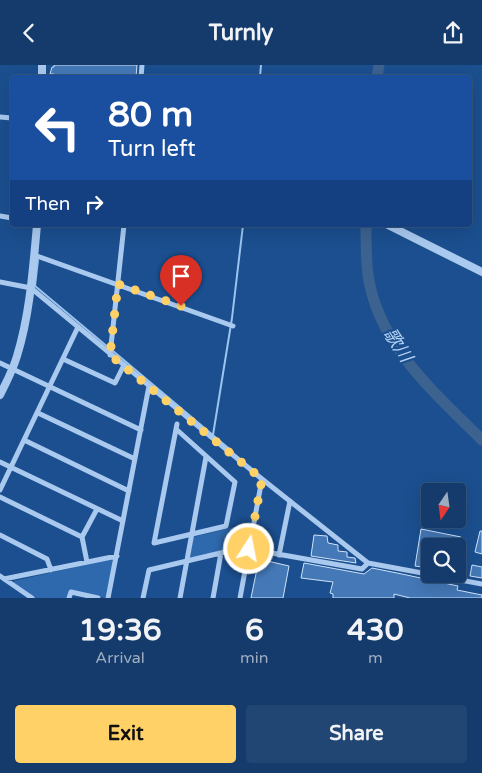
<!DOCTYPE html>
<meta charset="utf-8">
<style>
:root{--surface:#143b6b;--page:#214673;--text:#f1f3f6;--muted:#9dadc1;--line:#33557e;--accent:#ffd166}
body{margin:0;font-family:"Varela Round","Noto Sans JP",sans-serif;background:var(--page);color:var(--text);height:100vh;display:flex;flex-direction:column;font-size:19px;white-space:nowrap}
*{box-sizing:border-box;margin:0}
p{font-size:16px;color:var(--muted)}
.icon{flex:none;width:28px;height:28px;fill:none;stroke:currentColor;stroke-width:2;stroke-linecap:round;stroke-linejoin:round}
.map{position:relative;height:533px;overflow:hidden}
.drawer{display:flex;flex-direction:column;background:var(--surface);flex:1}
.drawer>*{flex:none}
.guide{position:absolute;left:10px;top:10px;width:462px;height:152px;border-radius:5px;box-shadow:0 5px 20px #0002,0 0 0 1px var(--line);background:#1a4fa0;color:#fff;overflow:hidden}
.needle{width:32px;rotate:193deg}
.tools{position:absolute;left:421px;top:418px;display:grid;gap:10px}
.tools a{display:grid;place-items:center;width:45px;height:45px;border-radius:5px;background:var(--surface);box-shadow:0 5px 20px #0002,0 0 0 1px var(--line);font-size:25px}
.pin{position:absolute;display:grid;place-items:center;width:42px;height:42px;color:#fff;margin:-51px -21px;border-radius:50% 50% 50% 0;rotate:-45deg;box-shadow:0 0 5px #0007}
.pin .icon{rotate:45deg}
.me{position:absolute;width:55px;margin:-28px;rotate:11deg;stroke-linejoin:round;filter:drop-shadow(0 0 4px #0008)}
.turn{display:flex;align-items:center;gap:18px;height:105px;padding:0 15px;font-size:22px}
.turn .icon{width:65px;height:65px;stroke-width:2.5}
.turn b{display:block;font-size:35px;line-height:42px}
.then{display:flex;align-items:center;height:48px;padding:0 15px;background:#0003;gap:10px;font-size:19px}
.eta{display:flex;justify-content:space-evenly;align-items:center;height:85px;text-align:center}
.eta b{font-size:30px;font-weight:700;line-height:35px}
.cta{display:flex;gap:10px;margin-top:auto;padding:10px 15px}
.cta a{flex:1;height:58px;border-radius:5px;background:var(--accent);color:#111;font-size:20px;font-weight:700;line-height:58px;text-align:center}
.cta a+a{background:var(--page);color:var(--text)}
header{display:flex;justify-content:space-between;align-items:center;height:65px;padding:0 15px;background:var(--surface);font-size:22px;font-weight:700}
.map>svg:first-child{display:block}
.green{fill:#2e69ad}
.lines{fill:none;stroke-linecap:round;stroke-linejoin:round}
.stream{stroke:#9cc4f0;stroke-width:2}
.river{stroke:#3c6290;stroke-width:11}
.building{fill:#4478b7;stroke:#cfe3fa}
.minor{stroke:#a9c9ee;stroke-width:5}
.tertiary{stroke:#a9c9ee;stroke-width:8}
.route{stroke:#ffd166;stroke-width:9;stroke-dasharray:0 16.2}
.labels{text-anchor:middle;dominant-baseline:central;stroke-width:4.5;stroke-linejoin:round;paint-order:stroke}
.water-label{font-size:18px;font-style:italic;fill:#b5d3f5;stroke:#1b4f8f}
</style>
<header><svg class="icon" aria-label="back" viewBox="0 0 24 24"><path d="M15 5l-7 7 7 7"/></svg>Turnly<svg class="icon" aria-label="share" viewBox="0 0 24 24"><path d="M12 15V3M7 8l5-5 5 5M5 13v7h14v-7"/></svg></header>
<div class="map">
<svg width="482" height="533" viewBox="0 0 482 533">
<rect width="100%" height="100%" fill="#1b4f8f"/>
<!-- green -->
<path class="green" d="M247,459l-5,21 -52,14 3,-22z
M111,494l2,3 -8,36 -34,-8 -4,8h-32l-21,-13v-4z"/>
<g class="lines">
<!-- stream -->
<path class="stream" d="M260,12l1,-12
M38,195l-3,26 74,62
M113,286l120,101
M213,370l19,-117 11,-93"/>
<!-- river -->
<path class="river" d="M377,12l2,-12
M366,160c0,17 0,34 2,50 10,70 67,118 114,165"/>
</g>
<!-- building -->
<path class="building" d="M54,0h83l-1,12h-83l1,-3h-4l2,-7h2z
M421,464l40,8 -2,9h-30l-3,14h-3l-1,7 -7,-1z
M480,466h2v23l-7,-2z
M314,470l13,1 1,7 10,2v6l9,1v5l8,1 1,5 -45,-7z
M259,494l30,7 -6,32h-32z
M304,498l60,11 8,-6 30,6 56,12 -1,4 25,5v3h-72l-16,-4v4h-61v-4l-3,-1 3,-11 -32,-4z
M472,500l10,2v11l-12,-2z"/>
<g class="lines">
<!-- minor -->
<path class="minor" d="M141,12l1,-12
M0,52l12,1
M0,151l12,2
M34,190l199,71
M0,217l31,6 231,191 -22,119
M110,290l14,-130
M63,294l52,24 9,-18
M0,298l141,67
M38,348l97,46
M176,364l59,53 -9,44 -72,17 23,-119
M24,375l105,51
M0,397l123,59
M262,414l106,84
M0,425l78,-163
M0,432l82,40
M0,470l47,24 4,11
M249,484l113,20 6,-6 114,21
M279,490l11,-54
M87,497l-5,-25 15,-28
M0,511l32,22
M4,514l113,-23
M69,533l2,-6 27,6
M108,533l41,-212
M143,533l6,-28 101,-24
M180,533l26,-141
M213,533l8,-45"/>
<!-- tertiary -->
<path class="tertiary" d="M42,12v-12
M388,160l94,47
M0,330c6,-12 13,-25 17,-39 13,-42 16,-88 20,-131"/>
</g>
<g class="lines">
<!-- route -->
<path class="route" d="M181,241l-63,-22 -8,71 152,124 -13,70"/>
</g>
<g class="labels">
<!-- water labels -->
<g class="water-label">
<text transform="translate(398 280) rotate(57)">歌川</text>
</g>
</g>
</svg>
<div class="tools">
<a><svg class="needle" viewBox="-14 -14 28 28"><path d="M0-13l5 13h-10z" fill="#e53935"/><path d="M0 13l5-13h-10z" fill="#9dadc1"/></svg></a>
<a><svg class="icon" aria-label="search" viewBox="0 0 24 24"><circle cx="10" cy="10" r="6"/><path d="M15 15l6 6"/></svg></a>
</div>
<div class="pin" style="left:181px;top:241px;background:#d93025"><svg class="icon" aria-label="arrive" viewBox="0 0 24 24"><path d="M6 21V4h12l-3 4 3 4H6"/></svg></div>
<svg class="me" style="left:249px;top:484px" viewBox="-20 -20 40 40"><circle r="17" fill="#ffd166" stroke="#fff" stroke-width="3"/><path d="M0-11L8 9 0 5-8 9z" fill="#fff"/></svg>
<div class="guide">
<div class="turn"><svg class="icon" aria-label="left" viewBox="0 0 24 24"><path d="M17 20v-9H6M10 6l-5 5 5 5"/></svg><div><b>80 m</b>Turn left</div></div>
<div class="then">Then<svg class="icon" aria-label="right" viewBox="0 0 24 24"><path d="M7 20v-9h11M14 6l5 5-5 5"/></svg></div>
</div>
</div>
<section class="drawer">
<div class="eta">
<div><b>19:36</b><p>Arrival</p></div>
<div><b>6</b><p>min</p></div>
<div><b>430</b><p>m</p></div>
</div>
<div class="cta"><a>Exit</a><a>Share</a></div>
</section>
